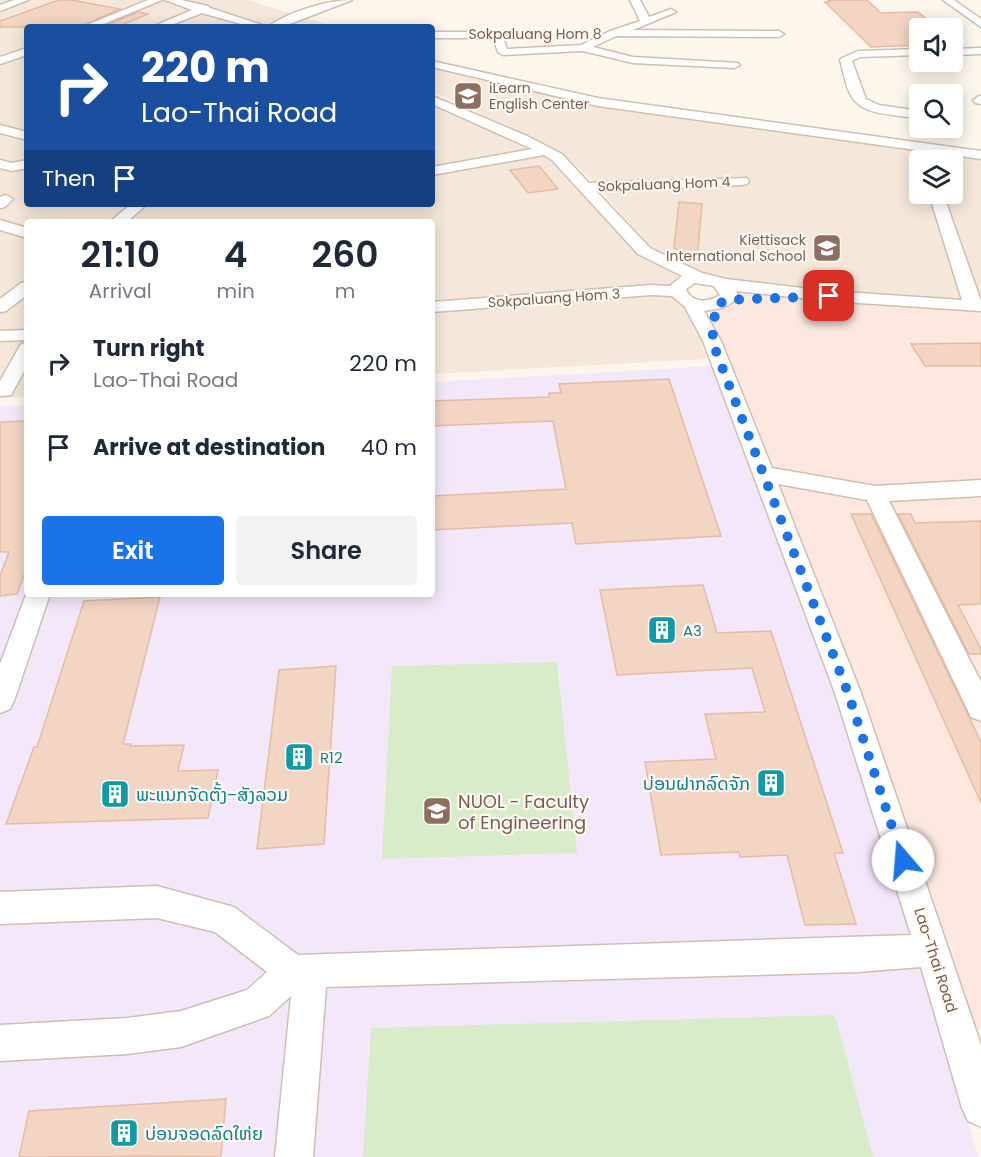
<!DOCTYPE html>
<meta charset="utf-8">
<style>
:root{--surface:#fff;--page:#f2f2f3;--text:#1f2937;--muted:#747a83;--accent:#1a73e8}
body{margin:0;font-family:Poppins,"Noto Sans Lao",sans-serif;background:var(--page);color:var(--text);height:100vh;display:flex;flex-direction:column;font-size:22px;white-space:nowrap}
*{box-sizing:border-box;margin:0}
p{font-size:20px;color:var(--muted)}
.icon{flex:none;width:33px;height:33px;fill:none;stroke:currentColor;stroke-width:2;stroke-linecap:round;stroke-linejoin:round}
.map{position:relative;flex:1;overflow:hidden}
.side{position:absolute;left:24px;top:219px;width:411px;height:378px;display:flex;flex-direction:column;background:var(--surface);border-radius:6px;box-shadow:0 3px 15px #0003}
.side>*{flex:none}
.banner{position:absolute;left:24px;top:24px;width:411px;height:183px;border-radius:6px;box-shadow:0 3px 15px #0003;background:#1a4fa0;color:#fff;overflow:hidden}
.controls{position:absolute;left:909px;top:18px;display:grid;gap:12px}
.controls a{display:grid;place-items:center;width:54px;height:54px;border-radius:6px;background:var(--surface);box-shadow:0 3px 15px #0003;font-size:30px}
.pin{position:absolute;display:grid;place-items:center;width:51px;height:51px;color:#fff;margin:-26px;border-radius:12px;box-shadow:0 3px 9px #0006}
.me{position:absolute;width:66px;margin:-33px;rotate:342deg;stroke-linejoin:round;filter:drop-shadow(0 0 4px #0008)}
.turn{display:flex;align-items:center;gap:21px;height:126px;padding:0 18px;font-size:27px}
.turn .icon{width:78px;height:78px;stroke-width:2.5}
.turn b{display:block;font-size:42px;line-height:51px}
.then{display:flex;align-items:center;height:57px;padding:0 18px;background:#0003;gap:12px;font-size:22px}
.eta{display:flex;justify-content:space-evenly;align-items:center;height:102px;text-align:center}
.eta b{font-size:36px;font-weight:600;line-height:42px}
.action{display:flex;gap:12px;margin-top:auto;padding:12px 18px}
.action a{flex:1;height:69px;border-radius:6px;background:var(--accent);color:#fff;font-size:24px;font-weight:600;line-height:69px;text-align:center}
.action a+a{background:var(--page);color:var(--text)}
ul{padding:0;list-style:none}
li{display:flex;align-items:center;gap:18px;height:84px;padding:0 18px}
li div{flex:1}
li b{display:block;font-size:22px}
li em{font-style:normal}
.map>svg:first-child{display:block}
.residential{fill:#f5e8da;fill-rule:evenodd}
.commercial{fill:#fde8e0}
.education{fill:#f3e8fa}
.green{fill:#d8ecc9}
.building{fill:#f3d5c3;stroke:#e6bba3;stroke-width:1.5}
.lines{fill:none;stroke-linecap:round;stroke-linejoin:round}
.minor-casing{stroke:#d1beb0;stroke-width:3}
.minor{fill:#fff;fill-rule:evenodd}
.route{stroke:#1a73e8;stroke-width:10;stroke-dasharray:0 18}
.labels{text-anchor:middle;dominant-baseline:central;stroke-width:4.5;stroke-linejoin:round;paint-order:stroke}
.far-street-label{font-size:14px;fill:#7a5c4d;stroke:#fffaf3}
.far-education-label{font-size:14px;fill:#785e54;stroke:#fffaf3;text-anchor:start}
.culture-label{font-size:15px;fill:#0d838f;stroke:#fffaf3;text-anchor:start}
.street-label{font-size:15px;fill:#7a5c4d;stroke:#fffaf3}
.near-culture-label{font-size:18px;fill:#0d838f;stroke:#fffaf3;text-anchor:start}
.near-education-label{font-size:18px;fill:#785e54;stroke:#fffaf3;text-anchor:start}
</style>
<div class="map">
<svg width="981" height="1157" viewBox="0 0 981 1157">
<rect width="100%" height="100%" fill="#fdf6ec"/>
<!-- residential -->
<path class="residential" d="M0,0h247l82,25 -5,2h-297v177h405v-105l111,53 35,26 58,71 42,27 -4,8 16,14 16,61 -274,15v-152h-405v175l-27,1z
M432,64l170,39 379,54v144l-259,-20 -11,-7 -24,-3 -38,-24 -56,-66 -15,-14 -43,-26 -103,-50zM920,160h32v34h-32z"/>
<!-- commercial -->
<path class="commercial" d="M723,288l258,21v720l-10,1 -247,-668 -19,-64 11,-2z"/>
<!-- education -->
<path class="education" d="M715,366l124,332 72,225 67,234h-978v-751l27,-1v189h405v-212z"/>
<!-- green -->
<path class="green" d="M557,662l20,191 -195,6 10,-193z
M835,1015l38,142h-510l8,-129z"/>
<!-- building -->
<path class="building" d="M59,0h13l48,9 -40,18h-80v-6z
M828,0h39l14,13 37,-1 20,16h-18v17l-49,2 -46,-45h5z
M138,12l10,2 -31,13h-15z
M539,166l19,23 -30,4 -18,-23z
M679,202l23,2 -5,55 -23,-11z
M981,343v23h-56l-14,-22z
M669,379l52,157 -145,8 -4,-21 -140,7v-34l134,-7 -13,-68 -121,5v-25l117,-4v-4h12l-2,-9z
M27,421v146l-10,27 -17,2v-20l9,-24h-9v-130z
M851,514h20l110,228v61z
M898,514h13l4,9 66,-2v83l-23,1 23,44v5h-12z
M703,585l14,48 54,-2 72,222h-9l22,71 -51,1 -18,-70 -47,2 -1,-5 -78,3 -16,-93 71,-3 -11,-45 60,-2 -13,-44 -135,7 -17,-85z
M160,597l-37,147h8l-1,2 54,-1 -6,26 40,-1 -10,48 -202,6 28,-77h3l47,-146z
M336,666l-12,178 -67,5 22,-179z
M226,1099l-5,57 -202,1 10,-46z"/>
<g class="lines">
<!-- minor casing -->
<g class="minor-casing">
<path id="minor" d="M14,0h14l-28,11v-6z
M148,0h14l-66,27h-14z
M165,0h16l27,6 2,2 58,19c19,-15 60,-27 84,-27l-70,27h-30l-50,-14 -36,14h-14l40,-17z
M630,0h10l9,17 22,-8 5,3 -43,18 146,1 5,3 -5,3 -163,-1 -23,11 40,10 105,6 2,2 -6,3 -101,-5 -50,-12 -80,4 -5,-3 -5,-14h-61v-6h82l5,3 -1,2 -15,1 4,11 74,-4 29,-14 30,-10z
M943,0h11l27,19v8z
M27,48v7l-27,9v-7z
M981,48v6l-29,1v-6z
M920,49v6l-60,2 -8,4 14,38 13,6 41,6v8c-21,-5 -56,-2 -68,-22 -7,-10 -8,-25 -12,-37l2,-2 16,-7z
M432,61l166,37 383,53v8l-383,-53 -166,-39z
M432,96l95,40 35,18 27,29 158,-5 2,3 -2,3 -5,1 -146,6 54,57 52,25 24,6 103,12 133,9 -33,-106h14l38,107v10l-152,-10 -93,-10 2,5 -8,8 -8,4 -18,3 17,30 51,127 103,18 106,-6v16l-92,5 92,181v39l-10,-4 -104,-217 -89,-16 83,209 120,352v82l-13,-6 -6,-13 -41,-141 -64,5 -531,15 -13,170h-38l16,-161 -22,20 -88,31 -54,7 -127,7v-36l127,-7 54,-7 66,-21 20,-18 -52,-40 -58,-14 -157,6v-32l157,-6 77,21 64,48 613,-20 -76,-242 -132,-352 -18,-34 -13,-11 -21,-1 -219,17v-10l219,-17 19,1 12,-10 -44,-22 -86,-94 -8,-5 -112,20v-8l100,-18 -100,-45zM695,283l19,3 6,9c-11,8 -29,8 -34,-6z
M979,96h2v8l-6,-1 -2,-3z
M0,125l27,7v8l-27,-7z
M0,160l12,3 15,-3v8l-15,3 -12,-3z
M6,195l7,4 -8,8 -5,1v-11z
M131,204h16l-20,18h-17z
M0,220l27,8v10l-27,-8z
M27,282v13l-21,16 -6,1v-13l21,-16z
M27,330v10l-27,1v-10z
M27,343v23l-16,29 -11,1v-15l21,-37z
M27,592v2h23l-36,107 -4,8 -10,4v-49z"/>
</g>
<!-- minor -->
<use href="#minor" class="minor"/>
</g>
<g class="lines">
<!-- route -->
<path class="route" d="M829,296l-102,4 -11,5 -4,36 136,352 55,167"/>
</g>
<!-- icons -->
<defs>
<g id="school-square" transform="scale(1.5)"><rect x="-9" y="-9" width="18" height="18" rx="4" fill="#8d6e63" stroke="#fffaf3"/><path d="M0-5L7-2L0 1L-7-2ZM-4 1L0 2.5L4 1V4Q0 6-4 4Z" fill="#fff"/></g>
<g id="building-square" transform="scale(1.5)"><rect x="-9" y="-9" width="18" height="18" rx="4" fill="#0f9aa8" stroke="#fffaf3"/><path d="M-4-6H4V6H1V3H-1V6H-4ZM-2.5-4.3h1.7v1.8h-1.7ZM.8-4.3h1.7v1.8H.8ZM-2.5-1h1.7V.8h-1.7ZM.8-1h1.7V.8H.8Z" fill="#fff"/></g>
<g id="university-square" transform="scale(1.5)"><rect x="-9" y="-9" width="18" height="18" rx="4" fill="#8d6e63" stroke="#fffaf3"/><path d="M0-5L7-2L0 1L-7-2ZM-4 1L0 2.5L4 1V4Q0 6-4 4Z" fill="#fff"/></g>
</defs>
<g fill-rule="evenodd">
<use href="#school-square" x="468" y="96"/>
<use href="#school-square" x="827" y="248"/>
<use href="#building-square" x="662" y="630"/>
<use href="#building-square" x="299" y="757"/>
<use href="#building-square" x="771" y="783"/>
<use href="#building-square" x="115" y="794"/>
<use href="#university-square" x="437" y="811"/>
<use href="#building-square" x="124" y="1133"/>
</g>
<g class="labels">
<!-- far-street labels -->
<g class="far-street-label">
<text x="535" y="34">Sokpaluang Hom 8</text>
<text transform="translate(664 184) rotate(-2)">Sokpaluang Hom 4</text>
<text transform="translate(554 298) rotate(-4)">Sokpaluang Hom 3</text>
</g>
<!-- far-education labels -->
<g class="far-education-label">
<text x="489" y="88">iLearn<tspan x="489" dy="16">English Center</tspan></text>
<text x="806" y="240" text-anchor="end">Kiettisack<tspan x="806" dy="16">International School</tspan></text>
</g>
<!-- culture labels -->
<g class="culture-label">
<text x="683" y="630">A3</text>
<text x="320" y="757">R12</text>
</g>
<!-- street labels -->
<g class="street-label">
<text transform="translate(936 960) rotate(72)">Lao-Thai Road</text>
</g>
<!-- near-culture labels -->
<g class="near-culture-label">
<text x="750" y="783" text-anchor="end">ບ່ອນຝາກລົດຈັກ</text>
<text x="136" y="794">ພະແນກຈັດຕັ້ງ-ສັງລວມ</text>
<text x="145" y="1133">ບ່ອນຈອດລົດໃຫ່ຍ</text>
</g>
<!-- near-education labels -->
<g class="near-education-label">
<text x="458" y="801">NUOL - Faculty<tspan x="458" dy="21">of Engineering</tspan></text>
</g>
</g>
</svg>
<div class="controls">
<a><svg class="icon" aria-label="sound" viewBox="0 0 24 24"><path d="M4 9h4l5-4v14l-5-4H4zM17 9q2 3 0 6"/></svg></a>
<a><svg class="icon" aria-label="search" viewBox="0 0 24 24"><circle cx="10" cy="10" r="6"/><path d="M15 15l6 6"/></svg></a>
<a><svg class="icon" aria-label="layers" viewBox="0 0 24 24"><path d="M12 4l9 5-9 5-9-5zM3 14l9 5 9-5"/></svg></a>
</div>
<div class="pin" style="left:829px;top:296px;background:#d93025"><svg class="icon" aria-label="arrive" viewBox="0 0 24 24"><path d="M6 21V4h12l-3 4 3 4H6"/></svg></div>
<svg class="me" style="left:903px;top:860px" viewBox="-20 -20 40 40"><circle r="19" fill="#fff"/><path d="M0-13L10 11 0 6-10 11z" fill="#1a73e8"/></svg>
<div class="banner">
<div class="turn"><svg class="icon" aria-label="right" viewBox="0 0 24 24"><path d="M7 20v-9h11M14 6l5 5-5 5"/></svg><div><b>220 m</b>Lao-Thai Road</div></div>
<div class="then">Then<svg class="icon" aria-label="arrive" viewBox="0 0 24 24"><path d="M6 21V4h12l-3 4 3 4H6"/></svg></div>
</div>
<section class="side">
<div class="eta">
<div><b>21:10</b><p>Arrival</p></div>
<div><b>4</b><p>min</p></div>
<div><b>260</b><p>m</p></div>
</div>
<ul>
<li><svg class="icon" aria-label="right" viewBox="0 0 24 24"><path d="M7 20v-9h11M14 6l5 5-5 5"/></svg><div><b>Turn right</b><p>Lao-Thai Road</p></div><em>220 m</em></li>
<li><svg class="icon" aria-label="arrive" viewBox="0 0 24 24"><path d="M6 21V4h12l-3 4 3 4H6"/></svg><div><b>Arrive at destination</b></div><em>40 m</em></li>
</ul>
<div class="action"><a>Exit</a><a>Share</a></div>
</section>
</div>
